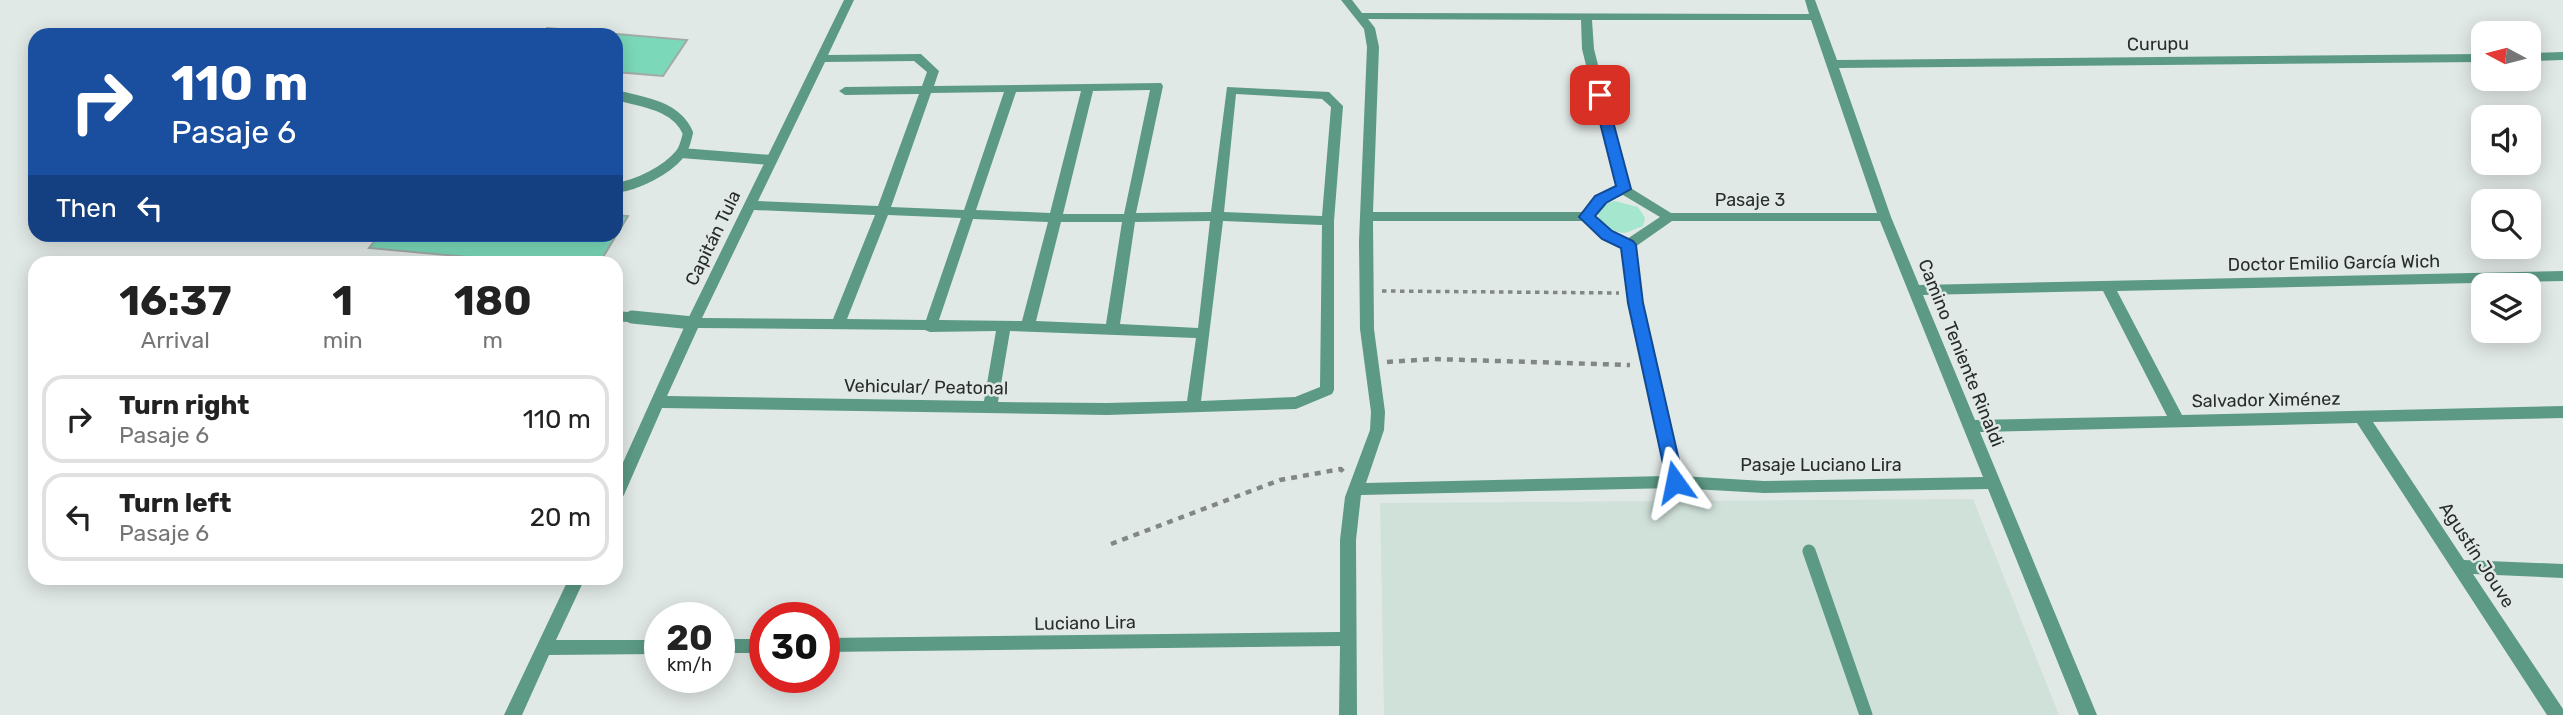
<!DOCTYPE html>
<meta charset="utf-8">
<style>
:root{--surface:#fff;--page:#f6f6f6;--text:#222;--muted:#767676;--line:#e0e0e0}
body{margin:0;font-family:Rubik,sans-serif;background:var(--page);color:var(--text);height:100vh;display:flex;flex-direction:column;font-size:26px;white-space:nowrap}
*{box-sizing:border-box;margin:0}
p{font-size:23px;color:var(--muted)}
.icon{flex:none;width:38px;height:38px;fill:none;stroke:currentColor;stroke-width:2;stroke-linecap:round;stroke-linejoin:round}
.map{position:relative;flex:1;overflow:hidden}
.details{position:absolute;left:28px;top:256px;width:595px;height:329px;display:flex;flex-direction:column;background:var(--surface);border-radius:21px;box-shadow:0 4px 18px #0003}
.details>*{flex:none}
.banner{position:absolute;left:28px;top:28px;width:595px;height:214px;border-radius:21px;box-shadow:0 4px 18px #0003;background:#1a4fa0;color:#fff;overflow:hidden}
.needle{width:46px;rotate:277deg}
.controls{position:absolute;left:2471px;top:21px;display:grid;gap:14px}
.controls a{display:grid;place-items:center;width:70px;height:70px;border-radius:14px;background:var(--surface);box-shadow:0 4px 18px #0003;font-size:35px}
.speed{position:absolute;left:644px;top:602px;display:flex;gap:14px;font-size:35px;font-weight:700;text-align:center}
.speed>*{display:grid;place-content:center;width:91px;height:91px;border-radius:50%;background:var(--surface);box-shadow:0 4px 18px #0003;line-height:1}
.speed small{font-size:18px;font-weight:400}
.speed .limit{border:10px solid #d22;background:#fff;color:#111}
.pin{position:absolute;display:grid;place-items:center;width:60px;height:60px;color:#fff;margin:-30px;border-radius:14px;box-shadow:0 4px 10px #0006}
.me{position:absolute;width:77px;margin:-38px;rotate:348deg;stroke-linejoin:round;filter:drop-shadow(0 0 5px #0008)}
.turn{display:flex;align-items:center;gap:24px;height:147px;padding:0 28px;font-size:32px}
.turn .icon{width:91px;height:91px;stroke-width:2.5}
.turn b{display:block;font-size:49px;line-height:60px}
.then{display:flex;align-items:center;height:66px;padding:0 28px;background:#0003;gap:14px;font-size:26px}
.eta{display:flex;justify-content:space-evenly;align-items:center;height:119px;text-align:center}
.eta b{font-size:42px;font-weight:700;line-height:49px}
ul{padding:0;list-style:none}
li{display:flex;align-items:center;gap:21px;height:88px;margin:0 14px 10px;padding:0 14px;border:4px solid var(--line);border-radius:21px}
li div{flex:1}
li b{display:block;font-size:26px}
li em{font-style:normal}
.map>svg:first-child{display:block}
.built{fill:#d0e1da}
.green{fill:#a4e6ce}
.building{fill:#7bd9b9;stroke:#a2aaa7;stroke-width:2}
.lines{fill:none;stroke-linecap:round;stroke-linejoin:round}
.path-far1{stroke:#828785;stroke-width:3.5;stroke-dasharray:4.5 4.5;stroke-linecap:butt}
.path{stroke:#828785;stroke-width:4.5;stroke-dasharray:6 6;stroke-linecap:butt}
.lane-far1{stroke:#5c9a85;stroke-width:10}
.lane{stroke:#5c9a85;stroke-width:13}
.street{fill:#5c9a85;fill-rule:evenodd}
.route{fill:#1a73e8;stroke:#114b97;stroke-width:2}
.labels{text-anchor:middle;dominant-baseline:central;stroke-width:5;stroke-linejoin:round;paint-order:stroke}
.street-label{font-size:18px;fill:#292c2b;stroke:#e1e9e6}
</style>
<div class="map">
<svg width="2563" height="715" viewBox="0 0 2563 715">
<rect width="100%" height="100%" fill="#e1e9e6"/>
<!-- built -->
<path class="built" d="M1973,499l86,216h-675l-4,-212z"/>
<!-- green -->
<path class="green" d="M1615,201l23,6 7,11 -2,8 -18,7c-22,-2 -42,-24 -10,-32z"/>
<!-- building -->
<path class="building" d="M547,28l140,12 -24,36 -47,-4v-37h-74z
M616,215l12,1 -28,46h-77l-154,-14 8,-10 -40,-4h279z"/>
<g class="lines">
<!-- path-far1 -->
<path class="path-far1" d="M1382,291l237,2"/>
<!-- path -->
<path class="path" d="M1387,362l46,-3 197,6
M1111,544l169,-64 61,-11 3,4"/>
<!-- lane-far1 -->
<path class="lane-far1" d="M616,95c27,7 60,10 72,38 -2,7 -3,15 -8,21 -14,17 -43,31 -64,34
M681,153l90,7
M616,316l35,3"/>
<!-- lane -->
<path class="lane" d="M632,317l61,6
M1809,551l57,164"/>
<!-- street -->
<path class="street" d="M844,0h10l-26,55 93,-1 18,17 -5,15 227,-3 2,3 -27,127 75,-1 16,-125 102,5 14,14 -9,115v169l-2,4 -36,15 -189,6 -445,-7 -38,87 -3,4 -5,2v-23l70,-155zM914,61l13,11 -5,14 -77,1 -6,4 6,4 74,-1 -41,112 -120,-5 67,-139zM1150,90l-26,124h-61l30,-123zM1081,91l-31,122 -74,-3 40,-118zM1004,92l-40,118 -73,-3 40,-114zM1236,94l86,5 9,8 -9,109 -98,-4zM754,210l121,5 -42,104 -131,-1zM888,215l73,3 -35,102 -79,-1zM973,219l75,3 -26,99 -83,-1zM1210,221l-12,107 -78,-4 15,-102zM1223,221l99,4 -2,162 -25,10 -94,4zM1061,222h61l-16,102 -70,-3zM698,328l227,2 5,2 66,-1 -12,70 -317,-5zM1010,331l186,7 -9,63 -80,2 -109,-1z
M1341,0h11l10,13 447,1 -4,-14h10l22,60 646,-6v8l-644,6 52,149 28,68 644,-14v10l-446,10 65,124 381,-9v12l-190,4 91,138 99,4v14l-90,-4 90,135v6h-16l-190,-292 -377,9 117,283h-18l-91,-226 -224,4 -89,-5 -314,7 -5,45 1,175h-18l1,-69 -516,6v-14l516,-6v-92l5,-43 25,-67 1,-18 -11,-83 -1,-88 8,-194 -3,-18zM1368,19l213,1 1,29 34,138 -19,10 -14,15h-210l6,-165 -4,-19zM1592,20h219l66,193h-206l-42,-26 -35,-138zM1623,195l37,22 -33,22 -15,-7 -18,-15 11,-14zM1373,221h210l19,17 20,10 6,55 38,173 -300,7 18,-53 1,-18 -11,-83zM1672,221h208l103,256 -219,4 -83,-5 -39,-173 -7,-56zM2103,291l64,125 -192,4 -52,-125z
M2563,52v8l-34,1v-8z
M569,578h16l-29,62h104v14l-111,1 -27,60h-18z
M719,639h46v14h-46z"/>
</g>
<!-- route -->
<path class="route" d="M1600,91l6,4 25,94 -25,14 -11,13 17,15 21,10 3,4 7,58 41,179 -3,5h-12l-2,-5 -39,-179 -7,-55 -19,-9 -23,-22 16,-21 21,-10 -23,-91z"/>
<g class="labels">
<!-- street labels -->
<g class="street-label">
<text transform="translate(2158 44) rotate(-1)">Curupu</text>
<text x="1750" y="200">Pasaje 3</text>
<text transform="translate(713 238) rotate(-64)">Capitán Tula</text>
<text transform="translate(2334 263) rotate(-1)">Doctor Emilio García Wich</text>
<text transform="translate(1961 353) rotate(68)">Camino Teniente Rinaldi</text>
<text transform="translate(926 387) rotate(1)">Vehicular/ Peatonal</text>
<text transform="translate(2266 400) rotate(-1)">Salvador Ximénez</text>
<text x="1821" y="465">Pasaje Luciano Lira</text>
<text transform="translate(2477 555) rotate(57)">Agustín Jouve</text>
<text transform="translate(1085 623) rotate(-1)">Luciano Lira</text>
</g>
</g>
</svg>
<div class="controls">
<a><svg class="needle" viewBox="-14 -14 28 28"><path d="M0-13l5 13h-10z" fill="#e53935"/><path d="M0 13l5-13h-10z" fill="#767676"/></svg></a>
<a><svg class="icon" aria-label="sound" viewBox="0 0 24 24"><path d="M4 9h4l5-4v14l-5-4H4zM17 9q2 3 0 6"/></svg></a>
<a><svg class="icon" aria-label="search" viewBox="0 0 24 24"><circle cx="10" cy="10" r="6"/><path d="M15 15l6 6"/></svg></a>
<a><svg class="icon" aria-label="layers" viewBox="0 0 24 24"><path d="M12 4l9 5-9 5-9-5zM3 14l9 5 9-5"/></svg></a>
</div>
<div class="speed"><div>20<small>km/h</small></div><div class="limit">30</div></div>
<div class="pin" style="left:1600px;top:95px;background:#d93025"><svg class="icon" aria-label="arrive" viewBox="0 0 24 24"><path d="M6 21V4h12l-3 4 3 4H6"/></svg></div>
<svg class="me" style="left:1675px;top:482px" viewBox="-20 -20 40 40"><path d="M0-17L14 15 0 8-14 15z" fill="#1a73e8" stroke="#fff" stroke-width="4"/></svg>
<div class="banner">
<div class="turn"><svg class="icon" aria-label="right" viewBox="0 0 24 24"><path d="M7 20v-9h11M14 6l5 5-5 5"/></svg><div><b>110 m</b>Pasaje 6</div></div>
<div class="then">Then<svg class="icon" aria-label="left" viewBox="0 0 24 24"><path d="M17 20v-9H6M10 6l-5 5 5 5"/></svg></div>
</div>
<section class="details">
<div class="eta">
<div><b>16:37</b><p>Arrival</p></div>
<div><b>1</b><p>min</p></div>
<div><b>180</b><p>m</p></div>
</div>
<ul>
<li><svg class="icon" aria-label="right" viewBox="0 0 24 24"><path d="M7 20v-9h11M14 6l5 5-5 5"/></svg><div><b>Turn right</b><p>Pasaje 6</p></div><em>110 m</em></li>
<li><svg class="icon" aria-label="left" viewBox="0 0 24 24"><path d="M17 20v-9H6M10 6l-5 5 5 5"/></svg><div><b>Turn left</b><p>Pasaje 6</p></div><em>20 m</em></li>
</ul>
</section>
</div>
